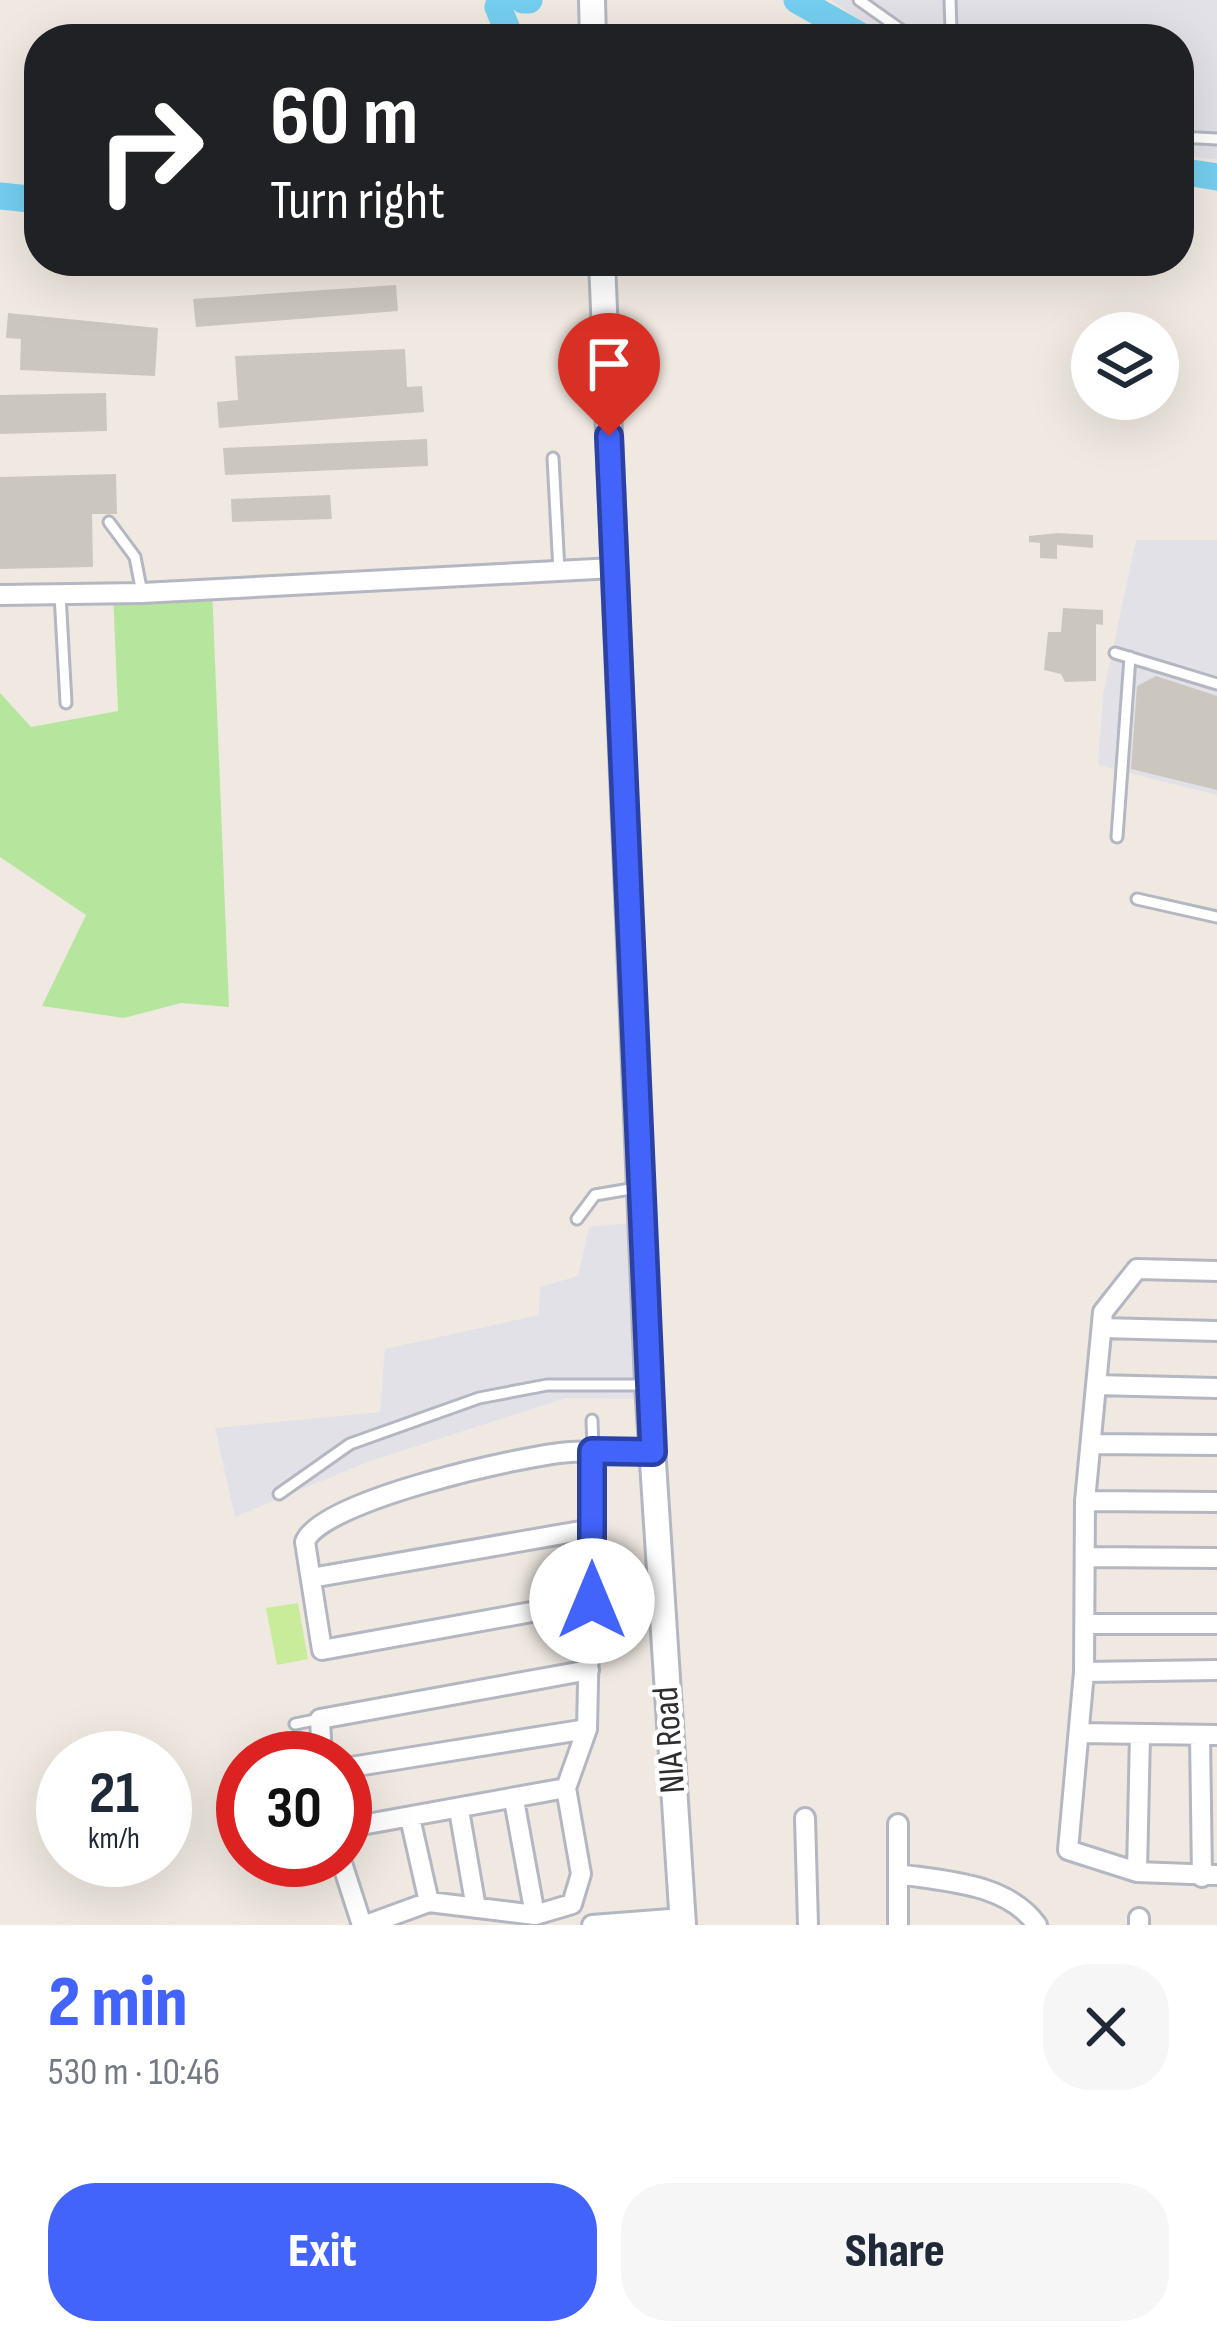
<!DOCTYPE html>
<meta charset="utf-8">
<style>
:root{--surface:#fff;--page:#f6f6f7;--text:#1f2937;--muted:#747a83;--accent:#4264fb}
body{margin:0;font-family:"Sofia Sans Condensed",sans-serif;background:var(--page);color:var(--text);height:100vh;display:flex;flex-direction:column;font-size:45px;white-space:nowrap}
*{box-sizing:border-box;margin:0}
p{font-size:39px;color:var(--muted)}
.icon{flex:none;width:66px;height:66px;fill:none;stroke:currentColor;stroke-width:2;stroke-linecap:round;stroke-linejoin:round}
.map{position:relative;height:1925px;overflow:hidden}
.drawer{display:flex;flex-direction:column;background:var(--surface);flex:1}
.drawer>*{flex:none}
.top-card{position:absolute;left:24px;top:24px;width:1170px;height:252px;border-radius:48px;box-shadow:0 12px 48px #0002;background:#202124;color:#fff;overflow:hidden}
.controls{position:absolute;left:1071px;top:312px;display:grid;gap:24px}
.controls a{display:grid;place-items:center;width:108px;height:108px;border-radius:50%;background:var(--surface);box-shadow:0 12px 48px #0002;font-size:60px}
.speed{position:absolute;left:36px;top:1731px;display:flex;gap:24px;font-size:60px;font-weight:700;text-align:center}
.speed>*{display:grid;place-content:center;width:156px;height:156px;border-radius:50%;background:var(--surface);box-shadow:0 12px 48px #0002;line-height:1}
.speed small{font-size:30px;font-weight:400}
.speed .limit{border:18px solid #d22;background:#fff;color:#111}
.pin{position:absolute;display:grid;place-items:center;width:102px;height:102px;color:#fff;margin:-123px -51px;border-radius:50% 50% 50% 0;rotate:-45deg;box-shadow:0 0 12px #0007}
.pin .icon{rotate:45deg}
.me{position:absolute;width:132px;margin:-66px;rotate:0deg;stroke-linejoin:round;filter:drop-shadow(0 0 9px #0008)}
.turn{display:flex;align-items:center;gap:42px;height:252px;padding:0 48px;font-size:54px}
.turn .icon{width:156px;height:156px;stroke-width:2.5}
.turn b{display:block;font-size:84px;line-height:102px}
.round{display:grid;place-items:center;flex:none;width:126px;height:126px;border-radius:48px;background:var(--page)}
.summary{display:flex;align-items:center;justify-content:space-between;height:204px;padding:0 48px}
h1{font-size:72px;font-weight:800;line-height:90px;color:var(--accent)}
.cta{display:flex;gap:24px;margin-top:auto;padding:24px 48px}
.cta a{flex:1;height:138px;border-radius:48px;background:var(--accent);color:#fff;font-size:48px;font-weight:800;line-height:138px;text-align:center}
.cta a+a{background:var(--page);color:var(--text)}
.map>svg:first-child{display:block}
.industrial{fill:#e3e1e8}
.green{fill:#b6e59e}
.pitch{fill:#c9ec9a}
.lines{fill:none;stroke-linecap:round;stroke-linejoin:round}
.river{stroke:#75cff0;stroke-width:27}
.building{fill:#cbc7bf}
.lane-casing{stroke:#b4b7c1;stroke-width:15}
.street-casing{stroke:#b4b7c1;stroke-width:24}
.secondary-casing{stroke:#b4b7c1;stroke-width:30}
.lane{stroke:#fff;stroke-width:9}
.street{stroke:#fff;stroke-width:18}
.secondary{stroke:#fff;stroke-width:24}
.route-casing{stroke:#2b41a3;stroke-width:30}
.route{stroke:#4264fb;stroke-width:21}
.labels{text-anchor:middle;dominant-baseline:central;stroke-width:9;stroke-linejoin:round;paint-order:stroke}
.street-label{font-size:36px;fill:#2e2e2e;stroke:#fff}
</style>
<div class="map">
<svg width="1217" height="1925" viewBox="0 0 1217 1925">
<rect width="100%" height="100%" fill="#efe9e1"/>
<!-- industrial -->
<path class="industrial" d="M831,0h386v159l-38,-3v-117h-292z
M1136,540h81v255l-119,-30 5,-70z
M629,1223l11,176 -74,-1 -199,64 -132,55 -20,-89 165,-16 5,-63 154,-34 1,-28 38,-11 11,-49z"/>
<!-- green -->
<path class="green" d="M212,587l17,420 -48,-4 -57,15 -82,-12 44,-91 -86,-58v-164l31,34 87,-16 -5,-120z"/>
<!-- pitch -->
<path class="pitch" d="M298,1603l10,56 -31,6 -11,-57z"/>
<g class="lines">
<!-- river -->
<path class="river" d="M502,0l-4,7 13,32
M523,0h6
M797,0l69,39
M1179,171l38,6
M0,196l39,4"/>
</g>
<!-- building -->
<path class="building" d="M396,285l2,26 -202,16 -3,-28z
M8,313l150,15 -3,48 -135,-6 1,-31 -15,-1z
M405,349l2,38 15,-1 2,26 -205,16 -2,-26 21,-2 -3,-44z
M106,393l1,38 -107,3v-39z
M427,439l1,27 -203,9 -2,-27z
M116,474l1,40h-25l1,53 -93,2v-92z
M330,495l2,24 -100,3 -1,-23z
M1058,533l35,2v13l-36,-3v14l-17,-1v-15l-11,-1v-6z
M1063,608l40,2v15l-7,-1v57l-31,1 -4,-8 -17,-4 4,-38h13z
M1156,676l61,20v94l-86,-21 6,-83z"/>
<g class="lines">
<!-- lane casing -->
<g class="lane-casing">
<path id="lane" d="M859,0l55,39
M950,0l1,30
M1179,137l38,2
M553,458l6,113
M109,522l26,35 7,36
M60,594l6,109
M1115,653l102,31
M1117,837l13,-180
M1137,899l80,18
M577,1219l18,-24 41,-7
M592,1420l1,30
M279,1494l71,-50 129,-46 68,-13h97
M295,1724l25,-5"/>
</g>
<!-- street casing -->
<g class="street-casing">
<path id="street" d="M0,595l142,-2 472,-25
M1217,1271l-80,-2 -34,43 -18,189 -1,171 133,-2
M1102,1328l115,3
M1096,1385l121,3
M1091,1444l126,1
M1085,1501l132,1
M1085,1557l132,1
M311,1578l281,-49
M592,1601l-270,49 -17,-108c14,-41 219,-87 265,-90 28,-2 56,0 83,0
M1085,1624h132
M1084,1672l-16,178 69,22 80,3
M1079,1733l138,2
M1200,1735l2,142
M322,1758l-2,-39 269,-49
M345,1768l242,-39
M514,1800l21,115
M459,1810l17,98
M410,1818l19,84
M805,1818l3,107
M345,1828l221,-40
M341,1860l21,65
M1137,1872l3,-138
M898,1874c46,7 109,9 139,51
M1139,1918v7
M366,1925l63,-23 106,13 37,-11 9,-30 -15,-86 21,-59 6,-278
M592,1925l91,-7
M898,1925v-101"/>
</g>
<!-- secondary casing -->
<g class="secondary-casing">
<path id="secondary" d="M592,0l1,39
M602,261l46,1124 35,540"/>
</g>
<!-- lane -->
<use href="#lane" class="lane"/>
<!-- street -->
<use href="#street" class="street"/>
<!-- secondary -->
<use href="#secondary" class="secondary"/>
</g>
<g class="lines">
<!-- route casing -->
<g class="route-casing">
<path id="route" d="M592,1601v-150l61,1 -44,-1016"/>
</g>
<!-- route -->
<use href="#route" class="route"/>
</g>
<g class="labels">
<!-- street labels -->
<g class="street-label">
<text transform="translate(670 1740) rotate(-94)">NIA Road</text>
</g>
</g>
</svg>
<div class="controls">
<a><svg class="icon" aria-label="layers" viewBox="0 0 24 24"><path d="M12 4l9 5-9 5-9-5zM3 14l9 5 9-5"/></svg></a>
</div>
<div class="speed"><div>21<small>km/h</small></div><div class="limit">30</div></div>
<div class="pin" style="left:609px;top:436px;background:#d93025"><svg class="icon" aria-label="arrive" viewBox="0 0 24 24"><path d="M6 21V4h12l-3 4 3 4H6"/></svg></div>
<svg class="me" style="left:592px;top:1601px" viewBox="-20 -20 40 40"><circle r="19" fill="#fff"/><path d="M0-13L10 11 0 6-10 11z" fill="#4264fb"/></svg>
<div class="top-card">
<div class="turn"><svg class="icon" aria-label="right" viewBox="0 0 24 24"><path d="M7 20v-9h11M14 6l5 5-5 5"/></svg><div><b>60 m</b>Turn right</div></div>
</div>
</div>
<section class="drawer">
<div class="summary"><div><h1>2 min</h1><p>530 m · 10:46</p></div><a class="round"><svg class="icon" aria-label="close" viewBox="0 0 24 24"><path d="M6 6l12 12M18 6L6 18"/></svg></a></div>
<div class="cta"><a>Exit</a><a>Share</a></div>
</section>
